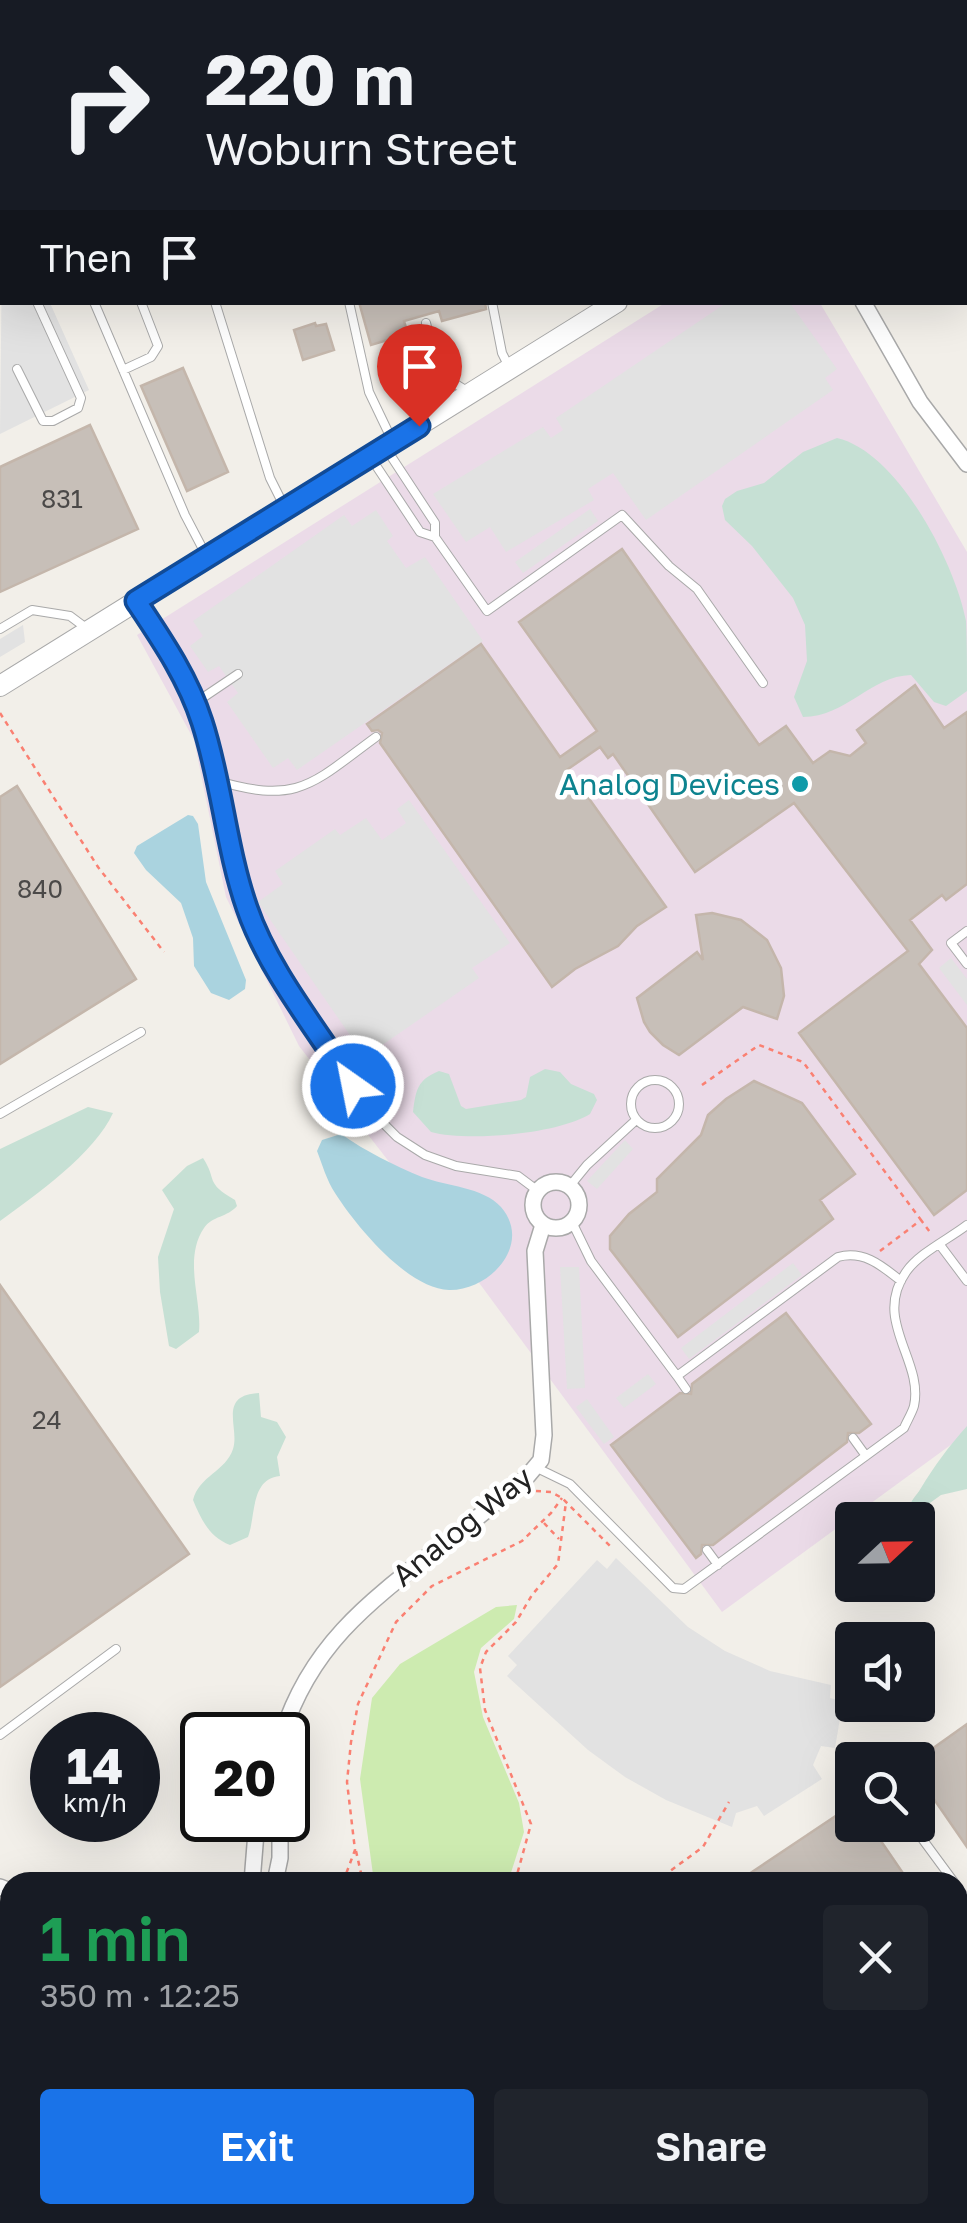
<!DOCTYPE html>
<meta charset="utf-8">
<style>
:root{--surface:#171b24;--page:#20242c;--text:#f1f3f6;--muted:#9ea1a6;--accent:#1a73e8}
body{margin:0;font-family:"Golos Text",sans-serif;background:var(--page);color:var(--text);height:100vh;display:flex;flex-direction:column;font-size:38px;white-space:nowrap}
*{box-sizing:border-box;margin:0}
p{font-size:32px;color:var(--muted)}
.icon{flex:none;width:55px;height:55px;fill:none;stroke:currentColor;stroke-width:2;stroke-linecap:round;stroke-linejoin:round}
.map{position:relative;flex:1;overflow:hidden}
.details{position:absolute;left:0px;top:1872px;width:968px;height:352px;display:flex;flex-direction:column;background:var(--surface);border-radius:30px 30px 0 0;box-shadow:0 10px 40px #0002}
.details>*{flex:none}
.top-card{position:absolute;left:0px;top:0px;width:968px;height:305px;box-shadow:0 10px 40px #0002;background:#171b24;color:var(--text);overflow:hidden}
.needle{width:65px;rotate:68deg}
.buttons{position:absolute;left:835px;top:1502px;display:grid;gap:20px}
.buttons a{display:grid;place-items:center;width:100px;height:100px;border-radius:10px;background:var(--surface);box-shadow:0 10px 40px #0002;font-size:50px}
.speed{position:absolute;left:30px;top:1712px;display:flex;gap:20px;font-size:50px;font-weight:700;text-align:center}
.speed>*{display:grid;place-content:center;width:130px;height:130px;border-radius:50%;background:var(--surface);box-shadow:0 10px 40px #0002;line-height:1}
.speed small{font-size:25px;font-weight:400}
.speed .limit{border:5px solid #111;border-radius:15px;background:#fff;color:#111}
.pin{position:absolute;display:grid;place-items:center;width:85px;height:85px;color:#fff;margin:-102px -42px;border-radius:50% 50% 50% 0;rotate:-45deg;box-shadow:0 0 10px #0007}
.pin .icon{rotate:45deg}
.me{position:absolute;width:110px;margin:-55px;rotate:327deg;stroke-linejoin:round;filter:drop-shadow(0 0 8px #0008)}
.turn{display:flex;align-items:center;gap:35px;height:210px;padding:0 40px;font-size:45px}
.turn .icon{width:130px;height:130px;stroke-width:2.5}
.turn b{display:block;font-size:70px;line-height:85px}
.then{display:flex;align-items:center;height:95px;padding:0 40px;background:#0003;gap:20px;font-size:38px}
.round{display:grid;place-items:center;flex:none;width:105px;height:105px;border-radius:10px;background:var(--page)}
.head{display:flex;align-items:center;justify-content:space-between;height:170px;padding:0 40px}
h1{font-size:60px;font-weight:600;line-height:75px;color:#1e9e55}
.action{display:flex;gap:20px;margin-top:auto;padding:20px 40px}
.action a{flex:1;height:115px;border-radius:10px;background:var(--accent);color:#fff;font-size:40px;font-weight:600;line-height:115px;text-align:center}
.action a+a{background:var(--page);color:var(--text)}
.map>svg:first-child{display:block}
.industrial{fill:#ebdbe8}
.grass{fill:#cdebb0}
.wetland{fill:#c6e0d4}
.parking{fill:#e2e2e2}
.water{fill:#aad3df}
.building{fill:#c7bfb8;stroke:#c4b6ab;stroke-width:2.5}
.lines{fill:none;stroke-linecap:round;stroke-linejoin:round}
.service-casing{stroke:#a9a9a9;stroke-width:10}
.minor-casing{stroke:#a9a9a9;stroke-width:18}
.tertiary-casing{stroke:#a9a9a9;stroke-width:22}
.secondary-casing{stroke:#707d05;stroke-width:25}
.path{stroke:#fa8072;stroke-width:2.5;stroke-dasharray:5 5;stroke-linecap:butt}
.service{stroke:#fff;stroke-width:8}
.minor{stroke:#fff;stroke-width:15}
.tertiary{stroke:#fff;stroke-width:20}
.secondary{stroke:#f7fabf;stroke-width:22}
.route-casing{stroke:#114b97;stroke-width:25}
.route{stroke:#1a73e8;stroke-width:18}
.culture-dot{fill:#0f9aa8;stroke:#fff;stroke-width:4}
.labels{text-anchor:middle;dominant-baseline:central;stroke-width:9;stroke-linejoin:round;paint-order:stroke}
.number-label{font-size:25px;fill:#4b4948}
.culture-label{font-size:30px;fill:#0d838f;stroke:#fff;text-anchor:end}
.street-label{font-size:30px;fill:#222;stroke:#fff}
</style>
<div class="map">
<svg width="967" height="2223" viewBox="0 0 967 2223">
<rect width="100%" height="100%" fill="#f2efe9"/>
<!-- industrial -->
<path class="industrial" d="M665,303h155l147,249v881l-245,179 -318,-431 -105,-135 -73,-149 -32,-157 -57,-105z
M83,2215h747l12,8h-766z"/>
<!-- grass -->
<path class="grass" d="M517,1605l-3,14 -33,29 -7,24 9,45 36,86 5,29 -16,50h-134l-14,-103 12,-81 28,-34 96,-57z"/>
<!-- wetland -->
<path class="wetland" d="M837,438c61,14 118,125 129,183 1,22 1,48 1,70l-21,15 -12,-4 -23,-27c-41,1 -65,42 -108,42l-9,-20 13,-36 -2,-36 -12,-27 -41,-52 -27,-26 -3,-14 3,-7 12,-8 27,-8 39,-31z
M545,1069l15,3 11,12 23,10 3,6 -7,14c-32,20 -122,28 -159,18l-18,-20c3,-22 4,-32 26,-41l10,3 12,32 5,3 55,-9 5,-3 4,-20z
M88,1107l25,6c-18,40 -77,82 -113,108v-72z
M203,1158c15,23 1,24 32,42l2,6c-9,11 -25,10 -33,22 -21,31 -2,72 -5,104l-23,17 -7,-3 -9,-54 -2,-35 16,-48 -12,-19 25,-24z
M259,1393l2,24 16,5 9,15 -9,20 3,19c-30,3 -24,40 -32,61l-18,8c-21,-8 -29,-26 -37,-45 6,-24 33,-29 40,-51 7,-21 -16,-54 26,-56z
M967,1426v63l-26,6 -25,18 -7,-3c2,-12 7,-13 12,-22 14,-23 28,-42 46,-62z"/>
<!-- parking -->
<path class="parking" d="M2,248v54l48,1 39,87 -89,44z
M726,303h64l47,66 -12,9 8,12 -187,130 -33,-47 -25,16 6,11 -88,52 -16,-25 -24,15 -33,-48 110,-67 8,11 12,-8 -7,-12z
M590,509l8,12 -75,52 -8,-11z
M376,510l17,26 -6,5 19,27 19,-11 58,84 -186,129 -9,-12 -15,10 -46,-66 11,-9 -19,-27 -11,6 -18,-26 13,-10 -10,-15 151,-106 8,11z
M23,625l2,17 -25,15v-18z
M409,800l101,143 -38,25 7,10 -114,79 -107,-155 25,-18 -8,-13 60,-42 5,6 26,-17 16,22 24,-17 -9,-14z
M951,958l16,21v26l-28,-37z
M625,1140l8,9 -36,40 -10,-8z
M793,1263l9,12 -113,84 -8,-11z
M560,1267h19l6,121 -18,1z
M648,1374l8,10 -32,24 -8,-10z
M587,1399l27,38 -10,7 -28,-37z
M616,1558l72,69 37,24 45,20 61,14 -1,13 13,3 -8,47 -14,-2 -8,19 9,14 -58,37 -7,-10 -21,7 -4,14 -66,-27 -41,-23 -37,-27 -81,-74 10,-11 -9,-9 89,-96 10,9z"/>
<!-- water -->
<path class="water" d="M188,815l5,1 5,8 8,58 40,98 -1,9 -16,11 -18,-7 -17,-27 -1,-28 -12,-35 -35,-33 -12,-17 3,-7z
M341,1134c26,18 52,31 81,43 24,9 61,10 79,30 32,37 -11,84 -52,83 -41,-1 -93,-64 -114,-97 -8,-12 -13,-29 -18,-42l5,-11z"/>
<!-- building -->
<path class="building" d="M359,302h126l1,7 -44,12 -3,-10 -35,10 4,13 -37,11z
M315,323l1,3 10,-2 8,26 -31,10 -9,-30z
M183,368l45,104 -41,19 -46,-105z
M90,425l48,104 -138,63v-125z
M622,549l137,196 27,-19 27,37 17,-12 20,5 16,-13 -9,-13 58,-45 29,43 23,-16v172l-21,16 -4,-5 -32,25 22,30 -13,14 48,64v162l-33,25 -135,-182 109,-82 -114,-148 -99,69 -82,-118 -5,4 -8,-11 -32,22 98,138 -29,19 -19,20 -43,23 -23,18 -172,-244 2,-10 -4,-3 -6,1 -5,-7 114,-80 79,113 37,-26 -78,-109z
M17,786l119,193 -136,85v-267z
M712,913l29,7 26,20 14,28 3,28 -7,23 -34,-12 -64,48 -16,-10 -13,-13 -6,-10 -7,-24 60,-46 6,8 -7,-45z
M754,1081l48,22 53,71 -35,26 13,19 -155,118 -68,-88v-13l19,-22 28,-22v-13l44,-44 7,-20 18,-16z
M0,1285l189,269 -189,133z
M786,1313l85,111 -12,9h-11l-1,9 -134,103h-11l-1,9 -5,4 -85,-113 69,-52 11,1 1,-10z
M967,1724v123l-49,-71v-17z
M852,1805v20h18l39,57h-172z"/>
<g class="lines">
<!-- service casing -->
<g class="service-casing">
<path id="service" d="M265,0l5,2
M230,2l2,-2
M0,10l2,-4
M0,263l2,-4
M94,302l91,213 22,42
M215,302l55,176 13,26
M349,302l20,90 22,46
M492,302l10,51 6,12
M426,323l13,51 28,17
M17,369l26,52h10l25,-13 3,-10 -44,-96
M123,370l28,-13 7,-11 -17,-44
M385,447l50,76v14l52,74 135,-96 47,51 28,23 66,94
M371,458l49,74 15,5
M136,601l37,57 29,63 34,148 17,56 19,35 94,146 31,31 28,18 31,11 62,10 20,15
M0,629l32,-19 38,6 16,12
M195,703l43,-29
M218,781c81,24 95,2 158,-44
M967,931l-16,12 16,21
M631 1104a24 24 0 1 1 48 0a24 24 0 1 1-48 0Z
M0,1114l141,-82
M569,1187l18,-22 49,-45
M572,1222l19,39 86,115 161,-119c26,-7 44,9 63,24
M940,1245l27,36
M677,1376l9,13
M853,1438l13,18
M537,1468l33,16 103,104 11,1 220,-161c3,-7 8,-15 10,-22 10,-46 -42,-85 -8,-134 13,-19 43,-33 61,-47
M707,1550l11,15
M0,1735l116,-86
M912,1825l42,57
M958,1888l9,12
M0,1984h10
M958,1987l9,-6
M958,2075l9,-6
M958,2122l9,14
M591,2215l10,8
M657,2215l11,8
M750,2215l11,8
M158,2223l6,-8
M530,2223l1,-8"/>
</g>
<!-- minor casing -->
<g class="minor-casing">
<path id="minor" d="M863,302l57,100 47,62
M533 1205a23 23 0 1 1 46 0a23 23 0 1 1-46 0Z
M282,1735c28,-88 84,-131 154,-185 31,-23 60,-48 90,-72l15,-18 3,-25 -9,-184 8,-26
M252,1882l5,-62
M275,1882l5,-24v-38
M0,1887l10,4
M861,2215l13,8"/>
</g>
<!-- tertiary casing -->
<g class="tertiary-casing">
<path id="tertiary" d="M0,686l617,-384"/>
</g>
<!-- secondary casing -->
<g class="secondary-casing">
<path id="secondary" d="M363,0l5,2
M965,80l2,-2"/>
</g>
<!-- path -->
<path class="path" d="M0,713l98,154 66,85
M702,1085l57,-40 44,17 118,158
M880,1251l41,-31 9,12
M536,1491l15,1 11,6 48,48
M544,1523l15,16
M356,1851l7,31
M343,1882l12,-32 -8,-68 4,-40 7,-38 38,-82 36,-36 90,-45 29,-28 11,-15
M515,1882l16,-58 -46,-114 -5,-42 6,-16 30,-30 16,-27 26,-31 8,-62
M655,1882l48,-35 26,-45"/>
<!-- service -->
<use href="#service" class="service"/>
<!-- minor -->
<use href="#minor" class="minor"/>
<!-- tertiary -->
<use href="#tertiary" class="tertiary"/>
<!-- secondary -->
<use href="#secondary" class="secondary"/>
</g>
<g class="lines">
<!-- route casing -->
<g class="route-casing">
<path id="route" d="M353,1086c-35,-55 -85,-116 -106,-178 -21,-60 -25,-125 -45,-186 -14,-44 -40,-82 -66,-121l283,-175"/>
</g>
<!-- route -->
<use href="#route" class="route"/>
</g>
<!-- markers -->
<circle class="culture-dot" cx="800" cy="784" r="10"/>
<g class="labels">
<!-- number labels -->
<g class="number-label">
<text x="62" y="498">831</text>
<text x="40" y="888">840</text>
<text x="47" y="1419">24</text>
</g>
<!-- culture labels -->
<g class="culture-label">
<text x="780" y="784">Analog Devices</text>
</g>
<!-- street labels -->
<g class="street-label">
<text transform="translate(462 1526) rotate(-39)">Analog Way</text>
</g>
</g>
</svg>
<div class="buttons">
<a><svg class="needle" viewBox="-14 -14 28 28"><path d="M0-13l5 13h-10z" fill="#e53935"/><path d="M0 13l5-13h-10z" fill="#9ea1a6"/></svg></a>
<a><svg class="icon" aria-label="sound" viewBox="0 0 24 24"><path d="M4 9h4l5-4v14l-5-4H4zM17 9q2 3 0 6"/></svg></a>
<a><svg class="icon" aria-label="search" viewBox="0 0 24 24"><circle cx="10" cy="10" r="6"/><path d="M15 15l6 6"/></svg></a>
</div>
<div class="speed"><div>14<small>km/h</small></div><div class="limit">20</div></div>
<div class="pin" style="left:419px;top:426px;background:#d93025"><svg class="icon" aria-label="arrive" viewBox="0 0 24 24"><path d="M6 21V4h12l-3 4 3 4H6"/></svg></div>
<svg class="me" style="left:353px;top:1086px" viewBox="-20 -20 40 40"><circle r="17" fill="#1a73e8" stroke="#fff" stroke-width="3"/><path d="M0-11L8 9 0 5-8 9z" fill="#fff"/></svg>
<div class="top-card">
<div class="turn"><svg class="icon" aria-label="right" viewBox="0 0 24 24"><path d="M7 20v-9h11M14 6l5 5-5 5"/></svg><div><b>220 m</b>Woburn Street</div></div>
<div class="then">Then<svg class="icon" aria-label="arrive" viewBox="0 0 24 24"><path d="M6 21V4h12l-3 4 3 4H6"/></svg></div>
</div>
<section class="details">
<div class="head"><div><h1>1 min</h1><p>350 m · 12:25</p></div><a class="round"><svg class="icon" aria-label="close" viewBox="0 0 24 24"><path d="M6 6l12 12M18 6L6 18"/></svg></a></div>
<div class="action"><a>Exit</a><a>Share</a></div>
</section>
</div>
